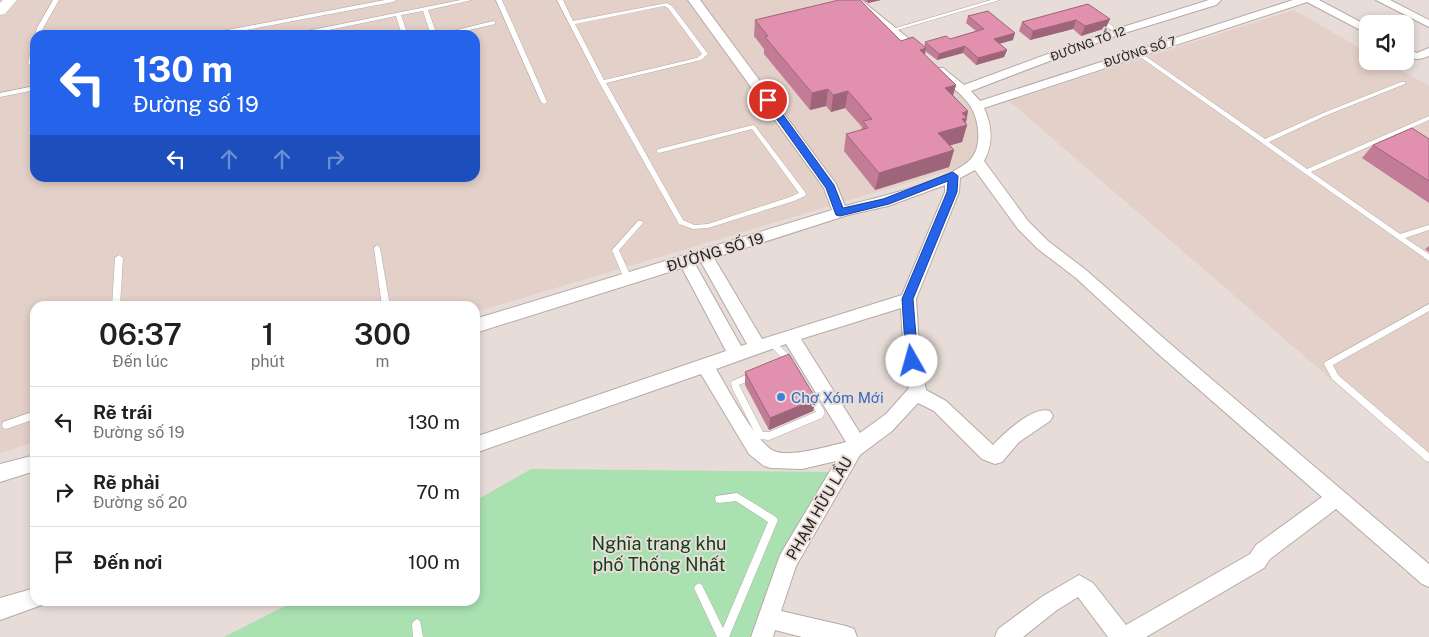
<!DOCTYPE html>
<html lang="vi">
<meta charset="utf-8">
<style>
:root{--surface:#fff;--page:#f6f6f6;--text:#202124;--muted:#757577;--line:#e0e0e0}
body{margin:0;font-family:"Public Sans",sans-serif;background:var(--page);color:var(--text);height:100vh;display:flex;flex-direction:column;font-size:19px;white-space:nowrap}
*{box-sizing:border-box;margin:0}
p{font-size:16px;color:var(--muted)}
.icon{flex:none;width:28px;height:28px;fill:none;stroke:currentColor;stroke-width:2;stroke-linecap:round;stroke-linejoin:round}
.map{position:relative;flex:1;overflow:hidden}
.drawer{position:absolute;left:30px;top:301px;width:450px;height:305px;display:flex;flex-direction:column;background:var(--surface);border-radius:15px;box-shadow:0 2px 8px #0003}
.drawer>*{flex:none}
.guide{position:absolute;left:30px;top:30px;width:450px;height:152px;border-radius:15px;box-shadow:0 2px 8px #0003;background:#2563eb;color:#fff;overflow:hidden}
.controls{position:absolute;left:1359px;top:15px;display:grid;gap:10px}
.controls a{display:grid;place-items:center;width:55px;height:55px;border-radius:10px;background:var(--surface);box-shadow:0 2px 8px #0003;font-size:25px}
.pin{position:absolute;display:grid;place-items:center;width:42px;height:42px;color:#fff;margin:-21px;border:2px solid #fff;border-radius:50%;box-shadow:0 1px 5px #0007}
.me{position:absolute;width:55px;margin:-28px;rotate:353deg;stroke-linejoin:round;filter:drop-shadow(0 0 4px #0008)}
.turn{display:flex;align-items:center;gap:18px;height:105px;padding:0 20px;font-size:22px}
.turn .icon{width:65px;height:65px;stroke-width:2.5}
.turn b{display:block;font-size:35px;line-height:42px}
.lanes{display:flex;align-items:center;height:48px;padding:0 20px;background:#0003;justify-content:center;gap:25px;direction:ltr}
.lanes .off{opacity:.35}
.eta{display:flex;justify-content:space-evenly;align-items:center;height:85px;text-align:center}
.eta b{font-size:30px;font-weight:600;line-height:35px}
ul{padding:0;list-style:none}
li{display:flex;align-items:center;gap:15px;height:70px;padding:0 20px;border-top:1px solid var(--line)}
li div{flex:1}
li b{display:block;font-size:19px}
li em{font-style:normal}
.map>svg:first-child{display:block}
.built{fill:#e3d0c8;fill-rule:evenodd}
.green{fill:#a9e1b1}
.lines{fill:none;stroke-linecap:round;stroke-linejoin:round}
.service-casing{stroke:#b4aaa6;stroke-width:1}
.minor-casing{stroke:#b4aaa6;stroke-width:2}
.tertiary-casing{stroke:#b4aaa6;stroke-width:1}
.service{fill:#fff;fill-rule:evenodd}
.minor{fill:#fff;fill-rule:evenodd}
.tertiary{fill:#fff;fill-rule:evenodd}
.wall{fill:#c27c96}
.shaded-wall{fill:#9e657a}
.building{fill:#e190ae;stroke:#9e657a}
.route{fill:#2563eb;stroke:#184099}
.shop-dot{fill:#3f7fe0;stroke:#e8dcd8;stroke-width:2}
.labels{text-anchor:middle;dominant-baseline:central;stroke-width:4;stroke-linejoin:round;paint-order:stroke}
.far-street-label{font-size:12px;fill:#272321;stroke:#e8dcd8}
.street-label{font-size:15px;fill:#272321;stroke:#e8dcd8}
.shop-label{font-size:15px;fill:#366cbe;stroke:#e8dcd8;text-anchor:start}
.near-park-label{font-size:18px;fill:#10411c;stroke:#e8dcd8}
</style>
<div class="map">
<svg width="1429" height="637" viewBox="0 0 1429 637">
<rect width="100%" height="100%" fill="#e8dcd8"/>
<!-- built -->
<path class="built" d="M0,0h858l11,7 102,98 11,20 -1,17 -10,22 -496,148v-6h-440v136l-35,11zM35,35h440v143h-440z
M1294,10l73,42 1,9h17l44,25v378l-420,-363z"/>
<!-- green -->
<path class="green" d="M531,469l301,3 -76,165h-532l71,-36h180v-100z"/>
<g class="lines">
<!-- service casing -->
<g class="service-casing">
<path id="service" d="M53,0h6l-16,28 -2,7h-6l2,-7z
M385,0h11l-3,2 -173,33h-11l3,-2z
M461,0h11l-44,10 9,25h-6l-8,-24 -22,4 7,20h-6l-6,-19 -91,19h-11l3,-2z
M496,0h6l45,102 -1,1 -2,1 -3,-2z
M557,0h6l10,21 94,-18 5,3 36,48 -7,6 -95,23 77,137 11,5 14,-1 82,-27 9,-4 -47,-64 -93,24 -3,-2 3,-2 94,-24 2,1 50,66 1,2 -1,2 -11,5 -86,27 -15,1 -14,-5 -80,-142zM664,6l4,2 34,46 -5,4 -93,22 -29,-56z
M991,0h9l-106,31 -5,-1z
M1097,18h4l20,14 -5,1 -19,-13z
M493,21l2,1v2l-48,11h-10z
M35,45l-1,18 1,7 -2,-1 -5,-6 4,-16z
M1138,51l127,88 58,-26 78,-31h4v2l-78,31 -58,27 38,27 122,-53v4l-118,52 89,62 29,-9v5l-24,8 24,16v7l-293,-207v-2z
M35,86v4l-35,7v-4z
M638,221h4l1,2 -24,27 13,29 -4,3 -4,-3 -12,-29z
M377,245l3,3 10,58h-8l-8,-58z
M119,255l4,3 -3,48h-8l3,-48z
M1429,304v7l-96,54 5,10 91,78v9l-3,-1 -94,-82 -8,-15 1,-2z
M772,340l3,1 19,19 1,2 -1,2 -3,1 -3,-1 -19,-19 -1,-2 1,-2z
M753,372l3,1 1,2 -1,2 -17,8 24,47h6l47,-20 -10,-18 1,-2 3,-1 3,1 11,18 1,3 -3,5 -53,22 -11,-1 -26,-51 -1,-5 1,-2z
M35,411v8l-29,10 -3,-1 -1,-3 1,-3z
M737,493l39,24 2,3 -49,117h-12l-23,-49 2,-3 3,-2 3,2 21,43 45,-106 -32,-21 -17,2 -3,-1 -1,-3 1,-3z
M417,619l3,2 3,16h-10l-1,-13 2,-3z"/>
</g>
<!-- minor casing -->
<g class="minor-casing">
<path id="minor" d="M688,0h12l136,184 9,22c30,-8 105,-25 126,-47 12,-14 8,-41 -2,-55 -9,-12 -22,-21 -34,-30l-2,-3 2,-3h8l21,17 146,-54 99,-31h12l-5,5 -98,30 -147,56 9,10 313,-101h26l49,26v8l-61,-32 -323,106c8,18 10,35 0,53l44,60 20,20 38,29 82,72 261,222v23l-7,-3 -86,-75 -66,50 -6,9 -118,69h-38l-30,-40 -21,13 -34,27h-28l3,-8 45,-33 36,-21 14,8 33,42 124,-71 6,-9 66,-48 -166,-145 -80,-74 -38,-29 -20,-20 -43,-59 -15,8 -1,14 -43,107 4,62 6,29 20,11 47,44c11,-12 41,-40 57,-34l3,5 -3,5 -31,21 -17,20 -7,2 -13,-5 -48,-48 -16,-8 -26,28 -32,24 -64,111 -15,45 65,15 8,3 3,8h-55l-27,-7 -2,7h-22l29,-82 56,-94 -34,8 -31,-1 -7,-2 -15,-12 -48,-80 -226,79v-16l251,-86 -44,-83 -207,65v-14l357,-109 -8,-22zM945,185v7l-43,103 -140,44 -48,-81 134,-43 40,-9zM701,262l46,82 -6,2 -46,-82zM901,308l3,53 5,27 -23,26 -26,19 -59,-94zM786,344l60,98c-17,4 -56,16 -72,9 -18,-8 -47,-64 -58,-82z
M848,0h13l62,50 2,3 -2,3h-8z
M1376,0h14l39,20v7z
M1405,48l12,5 12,-5v8c-10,4 -14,4 -24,0z
M35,455v16l-35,11v-18z
M35,588v13h9l-2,4 -42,15v-22z"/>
</g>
<!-- tertiary casing -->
<g class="tertiary-casing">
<path id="tertiary" d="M3,0h14l-12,14 -5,1v-12z"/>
</g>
<!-- service -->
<use href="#service" class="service"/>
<!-- minor -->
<use href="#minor" class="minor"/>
<!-- tertiary -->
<use href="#tertiary" class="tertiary"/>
</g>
<!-- wall -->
<path class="wall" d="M863,0h18l-13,3z
M1088,4l18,24 -25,8 -8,-7 -43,11 -11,-9 3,-9z
M968,16l45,24 -14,3 8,7 -3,7 -28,8 -13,-12 -26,7 -12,-9 -1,3 32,31 -3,10 15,16 -2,12 1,2 -5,17 -12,3 4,5 -5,17 -74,23 -31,-39 2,-17 15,-4 1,-3 -17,-19 -14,4 -5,-6 -16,4 -46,-56v-5l-10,-13 1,-16 146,21 23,6 1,-5 25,-3 26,-8 -10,-8z
M1429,139v64l-67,-45 11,-13z
M1429,246v6l-4,-3z
M745,372l71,27 -3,12 -44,19 -24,-45z"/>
<!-- shaded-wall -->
<path class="shaded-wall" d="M868,0h13l-13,3z
M1110,19l-4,9 -25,8 4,-10z
M1076,20l-3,9 -43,11 3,-9z
M1015,33l-2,7 -21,6 2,-7z
M965,46l-2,7 -26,7 2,-6z
M926,48l-4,17 -2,-15z
M1007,50l-3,7 -28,8 2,-7z
M956,85l-5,17 -6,-14z
M828,89l-2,17 -16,4 2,-17z
M848,91l-3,17 -14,4 2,-17z
M968,111l-3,14h2l-5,17 -28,8 4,-17 24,-20z
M954,150l-5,17 -74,23 4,-17z
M816,399l-3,12 -44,19 1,-12z"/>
<!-- building -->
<path class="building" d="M839,0h21l41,41 12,-4 13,11 -6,2 36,35 -11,3 23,23 -6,2 5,5 -5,1 5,6 -29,8 16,17 -75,23 -33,-39 22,-6 -5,-7 9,-2 -24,-28 -15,4 -5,-6 -16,4 -47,-56 3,-1 -13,-16z
M1088,4l22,15 -25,7 -9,-6 -43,11 -11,-9z
M988,11l27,22 -21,6 13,11 -29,8 -13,-12 -26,8 -14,-12 21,-6 4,3 34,-10 -16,-13z
M1412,128l17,11v42l-56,-36z
M789,354l27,45 -46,19 -25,-46z"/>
<!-- route -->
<path class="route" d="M768,97l3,1 63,87 9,23 40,-9 70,-27 5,4 -1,16 -44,107 5,62 -2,3h-8l-2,-3 -4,-62 45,-107 1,-11 -59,23 -49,12 -4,-1 -10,-27 -63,-88z"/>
<!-- markers -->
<circle class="shop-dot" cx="781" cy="397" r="5"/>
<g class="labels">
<!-- far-street labels -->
<g class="far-street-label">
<text transform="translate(1088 44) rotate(-20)">ĐƯỜNG TỔ 12</text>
<text transform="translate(1140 52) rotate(-18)">ĐƯỜNG SỐ 7</text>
</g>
<!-- street labels -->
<g class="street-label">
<text transform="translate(715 252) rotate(-17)">ĐƯỜNG SỐ 19</text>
<text transform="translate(819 508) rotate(-60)">PHẠM HỮU LẦU</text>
</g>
<!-- shop labels -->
<g class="shop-label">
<text x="791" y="397">Chợ Xóm Mới</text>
</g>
<!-- near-park labels -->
<g class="near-park-label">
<text x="659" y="543">Nghĩa trang khu<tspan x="659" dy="21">phố Thống Nhất</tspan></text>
</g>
</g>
</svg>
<div class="controls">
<a><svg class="icon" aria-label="sound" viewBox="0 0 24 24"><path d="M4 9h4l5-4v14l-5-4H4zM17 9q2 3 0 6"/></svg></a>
</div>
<div class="pin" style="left:768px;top:100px;background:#d93025"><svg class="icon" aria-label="arrive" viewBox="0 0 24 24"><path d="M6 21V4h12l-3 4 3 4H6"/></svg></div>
<svg class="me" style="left:912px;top:361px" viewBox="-20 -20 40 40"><circle r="19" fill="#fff"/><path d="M0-13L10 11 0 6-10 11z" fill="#2563eb"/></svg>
<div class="guide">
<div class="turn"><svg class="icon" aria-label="left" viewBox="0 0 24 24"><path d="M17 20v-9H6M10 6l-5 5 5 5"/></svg><div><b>130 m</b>Đường số 19</div></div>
<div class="lanes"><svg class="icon" aria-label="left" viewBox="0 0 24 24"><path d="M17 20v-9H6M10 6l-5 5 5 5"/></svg><svg class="icon off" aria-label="ahead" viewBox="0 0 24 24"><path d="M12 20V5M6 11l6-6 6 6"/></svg><svg class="icon off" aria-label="ahead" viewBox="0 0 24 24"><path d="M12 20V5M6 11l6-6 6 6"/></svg><svg class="icon off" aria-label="right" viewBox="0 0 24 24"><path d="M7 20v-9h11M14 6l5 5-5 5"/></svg></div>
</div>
<section class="drawer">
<div class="eta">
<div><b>06:37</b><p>Đến lúc</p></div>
<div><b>1</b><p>phút</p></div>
<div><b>300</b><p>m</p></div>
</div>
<ul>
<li><svg class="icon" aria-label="left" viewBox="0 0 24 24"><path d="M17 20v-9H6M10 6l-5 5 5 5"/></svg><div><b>Rẽ trái</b><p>Đường số 19</p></div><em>130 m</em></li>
<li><svg class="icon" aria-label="right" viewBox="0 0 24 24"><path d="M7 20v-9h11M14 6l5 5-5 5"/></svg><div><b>Rẽ phải</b><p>Đường số 20</p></div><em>70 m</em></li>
<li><svg class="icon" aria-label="arrive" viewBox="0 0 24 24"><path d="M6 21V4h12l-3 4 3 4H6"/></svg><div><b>Đến nơi</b></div><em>100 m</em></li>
</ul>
</section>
</div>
